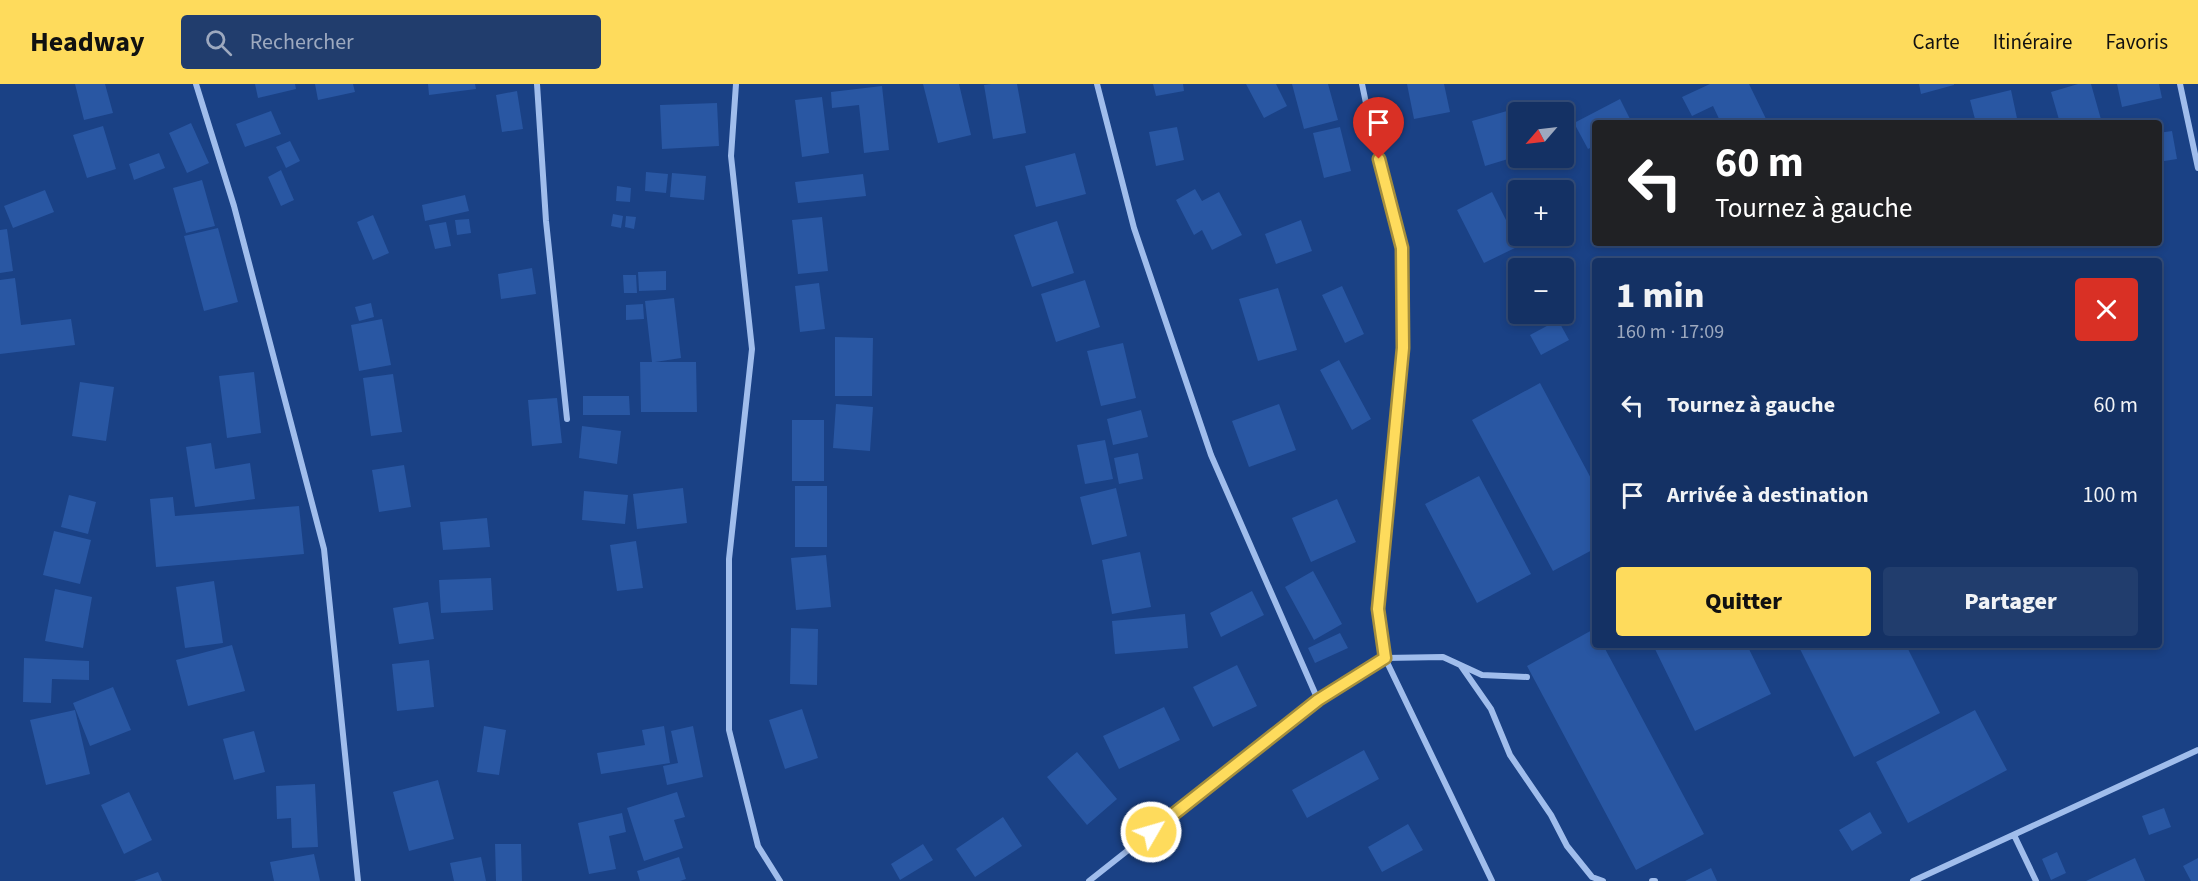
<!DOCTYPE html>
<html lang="fr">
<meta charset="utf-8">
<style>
:root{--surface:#143164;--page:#213d6d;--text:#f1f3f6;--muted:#9da9bf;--line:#334c78;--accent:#fedb5c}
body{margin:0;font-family:"Source Sans 3",sans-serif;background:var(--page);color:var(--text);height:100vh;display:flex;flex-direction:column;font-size:22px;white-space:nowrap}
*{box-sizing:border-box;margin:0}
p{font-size:20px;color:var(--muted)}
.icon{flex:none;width:33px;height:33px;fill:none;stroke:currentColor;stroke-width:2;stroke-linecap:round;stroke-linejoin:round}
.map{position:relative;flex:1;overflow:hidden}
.details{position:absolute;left:1592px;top:174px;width:570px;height:390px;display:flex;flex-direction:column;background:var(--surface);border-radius:6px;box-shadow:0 3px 9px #0003,0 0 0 2px var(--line)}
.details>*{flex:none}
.hud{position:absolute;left:1592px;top:36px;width:570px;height:126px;border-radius:6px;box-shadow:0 3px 9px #0003,0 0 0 2px var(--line);background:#202124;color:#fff;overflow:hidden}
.needle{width:39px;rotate:242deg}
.buttons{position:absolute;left:1508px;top:18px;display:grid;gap:12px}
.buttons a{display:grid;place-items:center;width:66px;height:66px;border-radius:6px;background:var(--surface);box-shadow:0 3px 9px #0003,0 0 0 2px var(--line);font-size:30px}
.pin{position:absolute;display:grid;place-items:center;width:51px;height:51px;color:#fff;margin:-62px -26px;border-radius:50% 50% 50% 0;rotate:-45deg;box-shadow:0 0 6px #0007}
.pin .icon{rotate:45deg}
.me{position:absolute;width:66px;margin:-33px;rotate:52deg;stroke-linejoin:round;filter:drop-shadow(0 0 4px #0008)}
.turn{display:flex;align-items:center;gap:21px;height:126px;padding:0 24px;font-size:27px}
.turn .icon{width:78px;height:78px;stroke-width:2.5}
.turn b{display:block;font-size:42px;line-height:51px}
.round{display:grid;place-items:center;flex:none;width:63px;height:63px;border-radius:6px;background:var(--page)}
.summary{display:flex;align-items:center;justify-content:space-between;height:102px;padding:0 24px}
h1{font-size:36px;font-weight:800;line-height:45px}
.primary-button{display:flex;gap:12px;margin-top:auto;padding:12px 24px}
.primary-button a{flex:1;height:69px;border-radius:6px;background:var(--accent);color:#111;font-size:24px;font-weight:800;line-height:69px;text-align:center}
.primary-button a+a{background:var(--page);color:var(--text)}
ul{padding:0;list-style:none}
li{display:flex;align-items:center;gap:18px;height:90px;padding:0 24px}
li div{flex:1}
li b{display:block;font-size:22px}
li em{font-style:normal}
header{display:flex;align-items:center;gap:36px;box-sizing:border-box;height:84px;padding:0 30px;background:var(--accent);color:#111}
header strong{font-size:28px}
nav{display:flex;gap:33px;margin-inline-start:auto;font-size:21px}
.search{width:420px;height:54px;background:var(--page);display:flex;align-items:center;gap:15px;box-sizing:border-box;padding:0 21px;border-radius:6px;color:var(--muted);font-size:22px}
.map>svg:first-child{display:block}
.building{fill:#2957a3}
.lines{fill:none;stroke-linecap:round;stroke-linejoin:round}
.minor{stroke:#a0bdec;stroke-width:6}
.route-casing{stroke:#a58e3c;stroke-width:15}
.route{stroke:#fedb5c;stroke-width:10}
</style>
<header>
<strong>Headway</strong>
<div class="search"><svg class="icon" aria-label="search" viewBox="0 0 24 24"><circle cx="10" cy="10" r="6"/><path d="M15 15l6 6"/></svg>Rechercher</div>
<nav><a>Carte</a><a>Itinéraire</a><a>Favoris</a></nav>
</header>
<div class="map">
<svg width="2198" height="797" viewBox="0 0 2198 797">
<rect width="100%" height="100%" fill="#1a4185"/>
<!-- building -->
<path class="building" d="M75,0h30l8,29 -29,7z
M255,0h40l1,5 -38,9z
M315,0h38l2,8 -37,8z
M428,0h47l1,5 -47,6z
M923,0h36l12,51 -33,8z
M991,0h26l9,49 -33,6 -9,-54z
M1153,0h30l1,7 -28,5z
M1246,0h30l11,22 -23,12z
M1292,0h36l10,36 -34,9z
M1407,0h37l6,28 -36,7z
M1710,0h39l19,39h-47l-8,-17 -21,10 -10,-19z
M1919,0h35v1l-33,9z
M2078,0h13l11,39h-42l-9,-31z
M2117,0h42l3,14 -40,9z
M882,2l7,64 -25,3 -5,-48 -27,3 -1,-16z
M2011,6l7,33h-42l-6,-23z
M517,7l6,38 -21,3 -6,-37z
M822,13l7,56 -27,4 -7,-57z
M1620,15l12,24h-38v23l-6,3 -14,-26z
M717,19l2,43 -57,3 -2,-44z
M271,27l10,23 -36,13 -9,-23z
M1507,27l11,37v8l-33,10 -13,-45z
M191,39l18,40 -22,10 -18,-40z
M103,42l13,43 -29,9 -14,-43z
M1177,43l7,33 -28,6 -7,-34z
M1340,43l11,44 -27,7 -11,-45z
M2172,47l5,28 -19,3v-29z
M290,57l10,20 -14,7 -10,-21z
M159,69l6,15 -31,12 -5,-16z
M1075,69l11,41 -50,13 -11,-41z
M281,86l13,30 -13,6 -13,-29z
M646,88l22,2 -2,19 -21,-2z
M672,89l34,3 -2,24 -34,-3z
M863,90l3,22 -68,7 -3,-21z
M202,96l13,46 -29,7 -13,-45z
M617,102l14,2 -1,14 -14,-1z
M1195,105l7,12 17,-9 23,43 -30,15 -10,-20 -8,5 -18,-35z
M45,106l9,22 -41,16 -9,-22z
M1492,108l27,54 -35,17 -27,-53z
M465,111l4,16 -44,10 -3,-16z
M613,130l10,2 -2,12 -10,-2z
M373,131l16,38 -16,7 -16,-38z
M626,132l10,1 -2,12 -9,-2z
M822,133l6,54 -30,3 -6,-54z
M469,135l2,14 -14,2 -2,-15z
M1301,136l11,31 -36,13 -11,-30z
M1057,137l17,52 -42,14 -18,-52z
M446,138l5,24 -16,3 -6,-24z
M218,144l20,74 -34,9 -20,-75z
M7,145l6,42 -13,2v-43z
M532,184l4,26 -35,5 -3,-25z
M666,187v19l-27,1 -1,-19z
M623,191h13l1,18h-13z
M15,194l6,47 50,-6 4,26 -75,9v-74z
M1085,196l15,47 -44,15 -15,-48z
M819,199l6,46 -25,3 -5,-46z
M1342,202l22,48 -19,9 -23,-48z
M1278,204l19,62 -39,11 -19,-62z
M674,214l7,60 -26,4h41l1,50h-56l-1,-50h12l-7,-61z
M371,219l3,14 -15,4 -4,-14z
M643,220l1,15 -18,1v-15z
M382,235l9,46 -32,6 -8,-46z
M1558,236l11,20 -28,15 -11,-20z
M835,253l38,1 -1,58h-37z
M1123,259l13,55 -35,8 -14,-55z
M1339,276l32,59 -19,11 -32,-60z
M254,288l7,61 -34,5 -8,-62z
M393,290l9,58 -31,4 -8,-58z
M80,298l34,5 -8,54 -34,-5z
M1540,299l54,101v65l-41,22 -81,-151z
M583,312h46l1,19h-47z
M557,314l5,45 -30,3 -4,-46z
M836,320l37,3 -3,44 -37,-3z
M1279,320l17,46 -47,17 -17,-46z
M1141,326l7,27 -35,8 -6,-26z
M792,336h32v61h-32z
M582,342l39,5 -4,33 -38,-6z
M1105,356l8,39 -28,5 -8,-39z
M211,359l4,26 35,-6 5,36 -60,8 -9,-60z
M1138,369l5,26 -24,5 -5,-26z
M404,381l7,42 -32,5 -7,-42z
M1479,392l52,98 -54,29 -52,-99z
M795,402h32v61h-32z
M683,404l4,35 -50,6 -4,-35z
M1116,404l11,48 -35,9 -12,-48z
M584,407l44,4 -3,29 -43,-4z
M69,411l27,7 -8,32 -27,-7z
M173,413l2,19 124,-10 5,48 -148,13 -6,-68z
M1337,415l19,43 -45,20 -19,-44z
M487,434l3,29 -47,3 -3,-28z
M54,447l37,9 -11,44 -37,-9z
M636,457l7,47 -26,3 -7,-46z
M1140,468l11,55 -39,7 -10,-54z
M826,471l5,52 -35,3 -5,-52z
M1313,487l29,53 -28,16 -29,-53z
M491,494l2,32 -52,3 -2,-33z
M214,497l9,62 -38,5 -9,-61z
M55,505l37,8 -9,51 -38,-7z
M1252,507l12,24 -43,22 -11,-24z
M428,518l6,37 -35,5 -6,-36z
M1185,530l3,34 -73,6 -3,-33z
M791,544l27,1 -1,56 -27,-1z
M1594,545v16h9l101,189 -68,36 -109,-204z
M1340,549l8,15 -33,15 -7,-15z
M232,561l13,46 -57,15 -12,-46z
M1653,561h94l24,49 -76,37z
M1798,561h108l34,68 -86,44z
M24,574l65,3v19l-37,-1 -1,24 -28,-1z
M429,576l5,47 -37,4 -5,-47z
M1237,581l20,41 -44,21 -20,-40z
M113,603l18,43 -41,16 -17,-43z
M1164,623l16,33 -61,29 -16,-33z
M802,625l16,49 -33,11 -16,-49z
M75,626l15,64 -44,11 -16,-65z
M1975,626l32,60 -99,53 -32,-61z
M484,642l22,4 -7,45 -22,-3z
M664,642l6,37 -69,11 -4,-21 48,-8 -3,-15z
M693,642l10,51 -36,8 -4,-19 15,-3 -7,-32z
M254,647l11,41 -31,8 -11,-41z
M1364,666l15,29 -72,39 -15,-28z
M1077,668l40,47 -30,26 -40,-48z
M438,696l16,59 -45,12 -16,-59z
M315,700l3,63 -26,1 -1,-30 -14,1 -1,-33z
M129,708l23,48 -28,14 -23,-49z
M677,708l8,25 -11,3 9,28 -39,13 -17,-53z
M2164,724l7,19 -22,8 -7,-19z
M1870,728l12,21 -30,18 -13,-21z
M622,729l4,19 -17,4 7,33 -27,5 -11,-51z
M1003,733l19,29 -47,31 -19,-28z
M1408,740l15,26 -41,22 -14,-25z
M495,760h26l1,37h-26z
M923,760l10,16 -33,20 -9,-16z
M2057,768l9,21 -15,7 -9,-21z
M314,770l6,27h-46l-4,-19z
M481,773l5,24h-32l-4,-18z
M679,773l7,22 -6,2h-40l-3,-10z
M2135,774l10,23h-59z
M2198,774v23h-7l-8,-15z
M1711,784l6,13h-32z
M158,788l4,9h-28z"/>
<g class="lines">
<!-- minor -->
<path class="minor" d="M196,0l38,122 90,343 34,332
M537,0l9,137 21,198
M736,0l-5,72 21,193 -23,210v171l29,116 22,35
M1097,0l37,144 77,227 107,245
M1362,0l11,53 29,111 1,100 -25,262 7,48 58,-1 39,18 45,2
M2180,0l18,84
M1461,582l30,43 19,46 41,60 16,31 25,31 11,4
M2014,751l22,46
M1089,797l229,-181 67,-42 107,223
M1652,797h3
M1913,797l285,-131"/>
</g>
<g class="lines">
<!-- route casing -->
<g class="route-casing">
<path id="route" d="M1151,748l167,-132 67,-42 -7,-49 25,-261 -1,-100 -23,-89"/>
</g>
<!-- route -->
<use href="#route" class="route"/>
</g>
</svg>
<div class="buttons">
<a><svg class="needle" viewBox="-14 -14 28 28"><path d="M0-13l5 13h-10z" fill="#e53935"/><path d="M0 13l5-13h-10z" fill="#9da9bf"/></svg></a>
<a>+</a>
<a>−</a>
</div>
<div class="pin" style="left:1379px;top:75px;background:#d93025"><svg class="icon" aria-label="arrive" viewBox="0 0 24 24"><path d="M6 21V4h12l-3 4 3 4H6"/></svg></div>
<svg class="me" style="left:1151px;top:748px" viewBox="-20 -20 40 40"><circle r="17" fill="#fedb5c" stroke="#fff" stroke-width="3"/><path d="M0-11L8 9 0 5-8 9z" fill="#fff"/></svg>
<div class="hud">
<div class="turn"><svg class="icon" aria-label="left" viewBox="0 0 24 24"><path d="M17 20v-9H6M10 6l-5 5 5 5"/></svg><div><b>60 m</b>Tournez à gauche</div></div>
</div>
<section class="details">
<div class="summary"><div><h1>1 min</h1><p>160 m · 17:09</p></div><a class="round" style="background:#d93025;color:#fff"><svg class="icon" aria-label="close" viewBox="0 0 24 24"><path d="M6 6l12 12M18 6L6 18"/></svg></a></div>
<ul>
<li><svg class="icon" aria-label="left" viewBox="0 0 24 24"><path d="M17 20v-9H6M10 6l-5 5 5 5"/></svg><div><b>Tournez à gauche</b></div><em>60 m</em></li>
<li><svg class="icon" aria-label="arrive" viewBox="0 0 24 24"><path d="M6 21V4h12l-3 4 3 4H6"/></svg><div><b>Arrivée à destination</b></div><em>100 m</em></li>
</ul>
<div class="primary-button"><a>Quitter</a><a>Partager</a></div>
</section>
</div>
